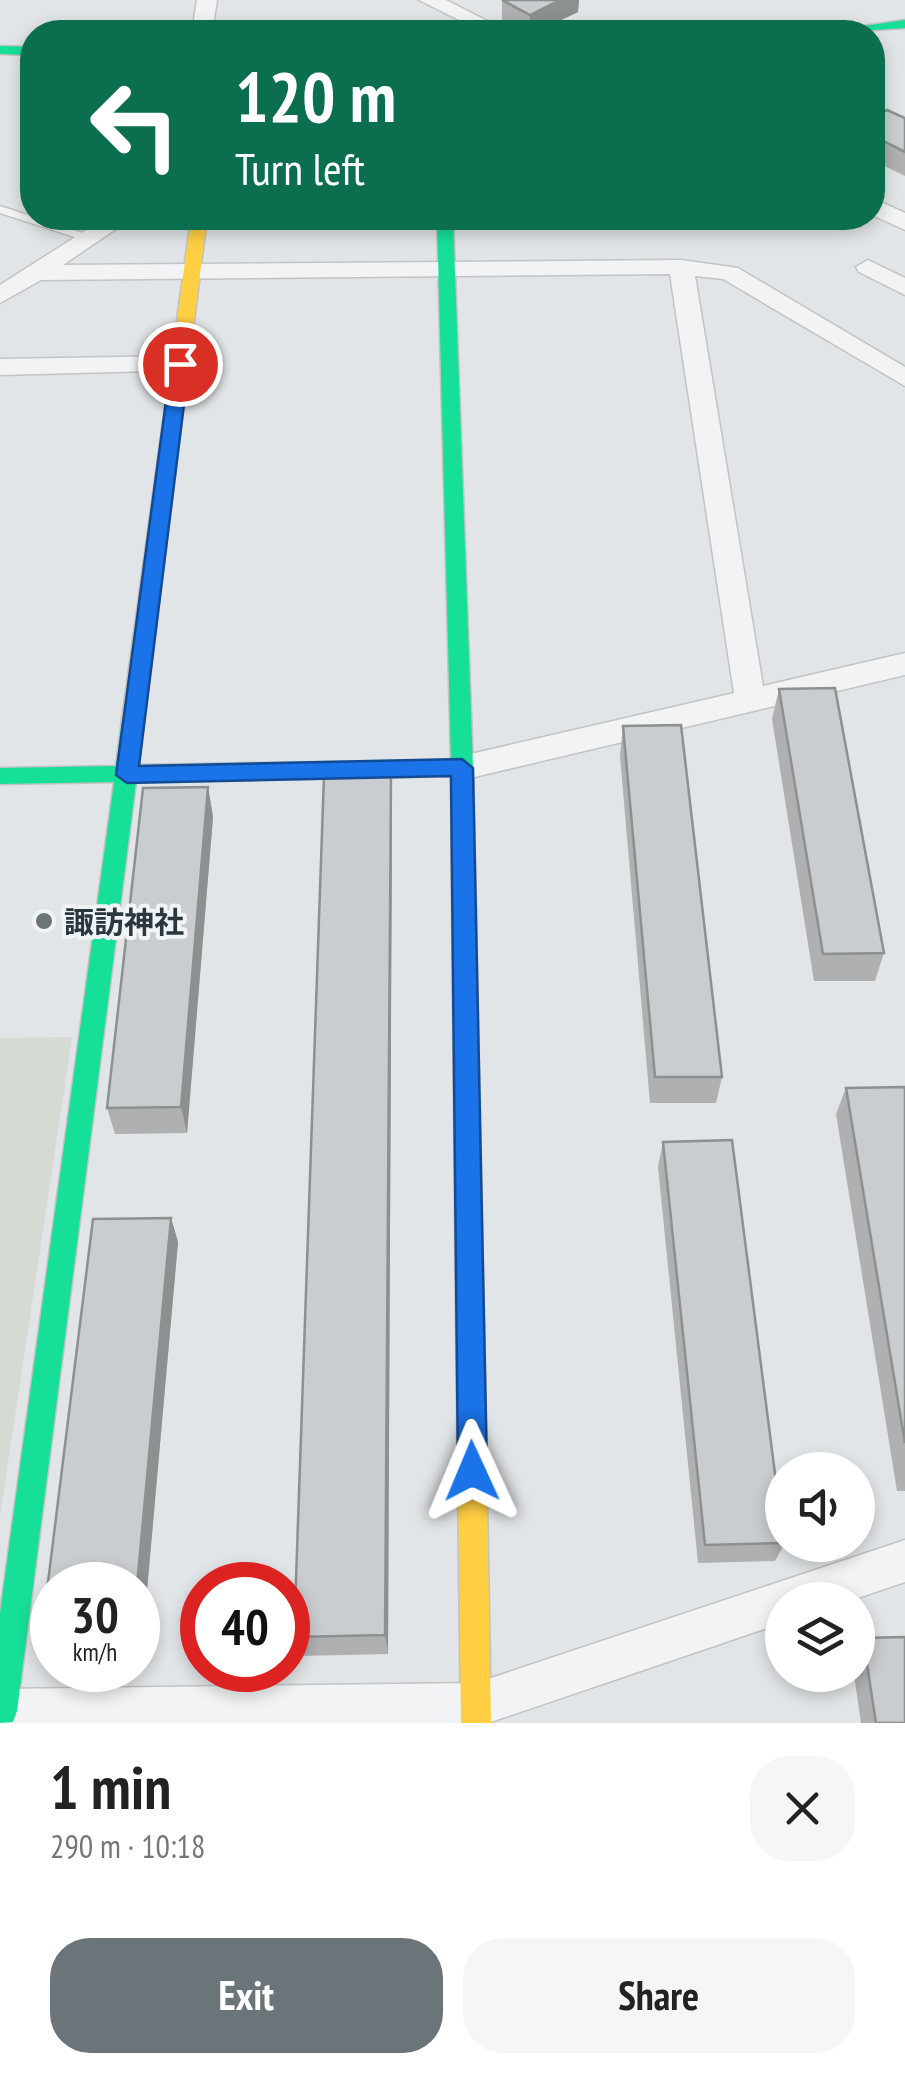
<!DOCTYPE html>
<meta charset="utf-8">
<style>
:root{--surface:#fff;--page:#f6f6f6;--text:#222;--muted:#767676;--accent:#6b7479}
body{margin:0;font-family:"PT Sans Narrow","Noto Sans JP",sans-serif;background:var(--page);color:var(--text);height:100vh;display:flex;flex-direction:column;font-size:38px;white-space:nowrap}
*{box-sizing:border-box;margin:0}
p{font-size:32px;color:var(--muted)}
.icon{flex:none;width:55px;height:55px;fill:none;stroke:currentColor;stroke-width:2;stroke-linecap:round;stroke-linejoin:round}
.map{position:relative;height:1723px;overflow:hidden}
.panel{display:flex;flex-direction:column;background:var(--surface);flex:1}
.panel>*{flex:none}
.top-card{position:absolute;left:20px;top:20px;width:865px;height:210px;border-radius:40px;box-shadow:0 5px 15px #0003;background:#0b6e4f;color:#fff;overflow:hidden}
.controls{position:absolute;left:765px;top:1452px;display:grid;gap:20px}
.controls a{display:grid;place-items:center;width:110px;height:110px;border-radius:50%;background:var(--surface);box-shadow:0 5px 15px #0003;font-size:50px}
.speed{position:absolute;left:30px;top:1562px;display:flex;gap:20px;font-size:50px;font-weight:700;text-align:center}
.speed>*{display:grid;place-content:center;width:130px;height:130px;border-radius:50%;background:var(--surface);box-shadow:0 5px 15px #0003;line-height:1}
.speed small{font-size:25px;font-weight:400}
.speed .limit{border:15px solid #d22;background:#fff;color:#111}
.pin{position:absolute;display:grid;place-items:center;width:85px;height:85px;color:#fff;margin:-42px;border:5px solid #fff;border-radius:50%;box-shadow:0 2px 10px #0007}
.me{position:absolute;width:110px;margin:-55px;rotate:359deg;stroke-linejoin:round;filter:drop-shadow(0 0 8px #0008)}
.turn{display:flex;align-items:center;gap:35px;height:210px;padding:0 50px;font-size:45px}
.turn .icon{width:130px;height:130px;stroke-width:2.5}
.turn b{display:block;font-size:70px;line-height:85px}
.round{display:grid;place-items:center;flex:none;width:105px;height:105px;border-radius:40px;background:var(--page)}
.head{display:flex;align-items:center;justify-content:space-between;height:170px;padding:0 50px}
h1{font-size:60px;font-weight:600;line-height:75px}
.action{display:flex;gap:20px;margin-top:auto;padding:20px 50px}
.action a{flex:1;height:115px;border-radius:40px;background:var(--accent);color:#fff;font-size:40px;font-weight:600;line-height:115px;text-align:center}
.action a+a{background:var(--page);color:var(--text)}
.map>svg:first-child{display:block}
.green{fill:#d5dad3}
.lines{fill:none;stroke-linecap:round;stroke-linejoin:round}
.lane-casing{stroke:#c1c3c5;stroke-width:3}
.street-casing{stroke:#c1c3c5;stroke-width:3}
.fast-casing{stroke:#c1c3c5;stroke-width:3}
.slow-casing{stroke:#c1c3c5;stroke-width:3}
.lane{fill:#f1f3f4;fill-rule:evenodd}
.street{fill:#f1f3f4;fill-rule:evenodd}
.fast{fill:#16e098;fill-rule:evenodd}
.slow{fill:#ffcf43;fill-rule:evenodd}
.wall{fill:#aeb0b2}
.shaded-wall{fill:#8d9091}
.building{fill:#cacdcf;stroke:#8d9091;stroke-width:2.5}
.route{fill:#1a73e8;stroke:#114b97;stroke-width:2.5}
.poi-dot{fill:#6b7479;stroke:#f0f4f6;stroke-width:4}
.labels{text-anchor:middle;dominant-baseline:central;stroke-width:8;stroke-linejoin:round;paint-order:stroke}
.poi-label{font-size:30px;font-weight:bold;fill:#2b373e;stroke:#f0f4f6;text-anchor:start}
</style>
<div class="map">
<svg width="905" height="1723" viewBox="0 0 905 1723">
<rect width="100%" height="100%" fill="#e2e5e7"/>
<!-- green -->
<path class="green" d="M72,1037l-72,479v-478z"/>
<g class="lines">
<!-- lane casing -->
<g class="lane-casing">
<path id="lane" d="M0,206l92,30 1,2 -9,2 -84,-27z"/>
</g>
<!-- street casing -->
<g class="street-casing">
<path id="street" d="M197,0h20l-5,32h-20z
M419,0h27l63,32h-26z
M872,198l33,15v17l-33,-15z
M105,218h27l-69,47 618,-5 57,8 167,99v19l-182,-107 -28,-3 68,410 142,-33v22l-443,105 -11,-4 -5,-8 5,-8 11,-4 272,-63 -64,-419 -629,6 -41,23v-18z
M868,260l37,18v17l-46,-23 -3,-5z
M180,356l9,2 4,6 -4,6 -189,5v-16z
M905,1540v42l-53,18h-70v23l-294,100h-488v-34l476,-6z"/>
</g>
<!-- fast casing -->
<g class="fast-casing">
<path id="fast" d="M905,20v8l-62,4 7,-4z
M0,46l32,1v8l-32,-1z
M437,218h16l20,550 11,558 -4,9 -10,4 -10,-4 -4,-9 -5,-550 -315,6 -119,929 -4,11 -13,1v-110l114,-831 -114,2v-16l116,-2 6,-46 11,-8 11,8 -6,45 313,-5z"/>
</g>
<!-- slow casing -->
<g class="slow-casing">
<path id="slow" d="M191,218h16l-63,502 -11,8 -11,-8z
M470,1313l10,4 4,9 7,397h-30l-5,-397 4,-9z"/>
</g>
<!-- lane -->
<use href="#lane" class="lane"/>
<!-- street -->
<use href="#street" class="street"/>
<!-- fast -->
<use href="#fast" class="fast"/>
<!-- slow -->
<use href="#slow" class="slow"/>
</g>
<!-- wall -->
<path class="wall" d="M502,0h77l-1,12 -42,20h-14l-20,-11z
M905,118v58l-33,-16v-41z
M779,689l105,264 -9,28h-61l-42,-262z
M623,726l99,351 -6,26h-66l-30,-347z
M391,774l1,36 -4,844 -89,2 -5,-19z
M208,787l5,30 -26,316 -72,1 -8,-26z
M905,1087v404h-8l-61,-377 10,-26z
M663,1142l119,386 2,17 -9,16 -77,2 -40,-396z
M171,1218l7,24 -38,427h-2v-84h-86v85h16h-17l-12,-15 54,-436z
M863,1638l42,85h-44l-7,-48h4v-30z"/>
<!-- shaded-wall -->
<path class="shaded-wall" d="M560,0h19l-1,12 -42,20h-7l1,-17z
M391,774l1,36 -4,844 -3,-19z
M208,787l5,30 -26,316 -6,-26z
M171,1218l7,24 -38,427 -2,-4v-80z"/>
<!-- building -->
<path class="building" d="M502,0h58l-30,15z
M887,110l18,8v34l-33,-17v-16z
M835,688l49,265 -61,1 -44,-265z
M681,725l41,352h-67l-32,-351z
M391,774l-6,861 -91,2 30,-862z
M208,787l-27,320 -74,1 36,-320z
M905,1087v356l-59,-355z
M732,1140l50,388v15l-77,2 -42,-403z
M171,1218l-34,367h-85v70h-13l54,-436z
M905,1637v86h-29l-13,-85z"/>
<!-- route -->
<path class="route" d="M180,358l9,6 -50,402 323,-7 11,9 14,703 -5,10 -10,4 -10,-4 -4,-10 -7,-695 -324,7 -11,-8 55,-411z"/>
<!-- markers -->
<circle class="poi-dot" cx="44" cy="921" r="10"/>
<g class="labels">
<!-- poi labels -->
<g class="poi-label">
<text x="64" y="921">諏訪神社</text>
</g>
</g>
</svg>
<div class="controls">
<a><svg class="icon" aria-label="sound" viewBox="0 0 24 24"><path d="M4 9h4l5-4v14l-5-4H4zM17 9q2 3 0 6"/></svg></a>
<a><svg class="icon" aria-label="layers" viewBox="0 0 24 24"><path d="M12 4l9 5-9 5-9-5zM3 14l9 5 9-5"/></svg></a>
</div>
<div class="speed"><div>30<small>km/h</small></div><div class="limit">40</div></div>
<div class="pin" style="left:180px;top:364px;background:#d93025"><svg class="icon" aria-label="arrive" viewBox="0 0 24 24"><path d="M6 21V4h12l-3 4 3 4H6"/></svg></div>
<svg class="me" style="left:472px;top:1471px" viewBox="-20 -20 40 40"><path d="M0-17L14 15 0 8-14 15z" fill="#1a73e8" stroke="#fff" stroke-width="4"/></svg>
<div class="top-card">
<div class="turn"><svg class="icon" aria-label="left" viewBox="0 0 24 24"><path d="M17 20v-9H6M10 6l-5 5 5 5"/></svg><div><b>120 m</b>Turn left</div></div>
</div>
</div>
<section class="panel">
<div class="head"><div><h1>1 min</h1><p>290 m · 10:18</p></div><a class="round"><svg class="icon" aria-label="close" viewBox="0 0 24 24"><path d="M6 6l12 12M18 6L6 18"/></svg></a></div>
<div class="action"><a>Exit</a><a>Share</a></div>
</section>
